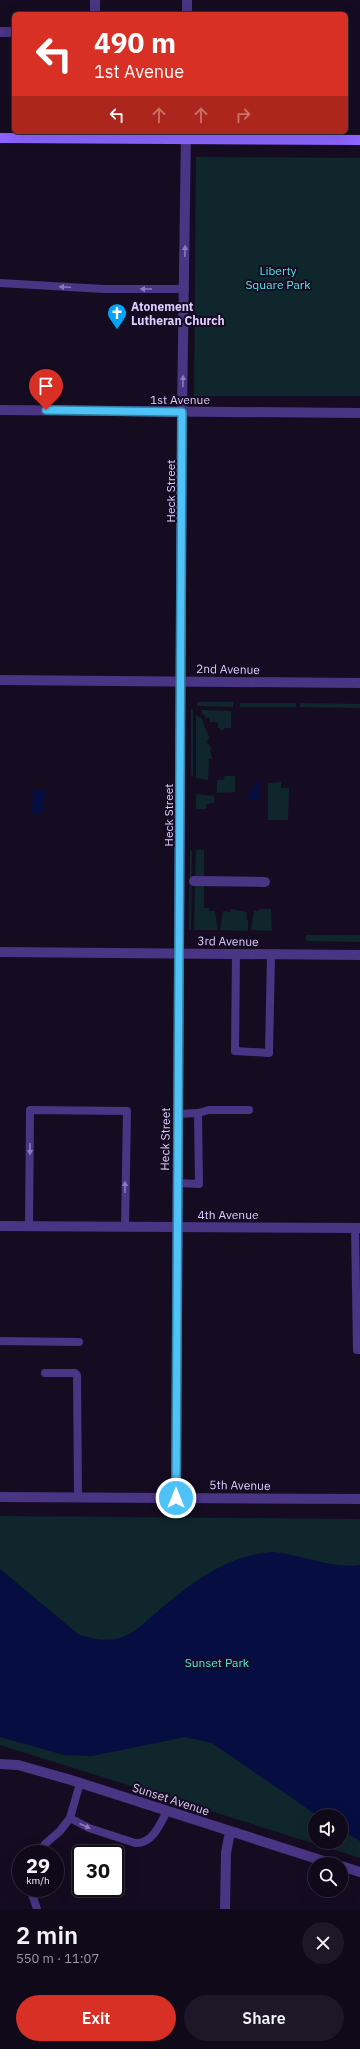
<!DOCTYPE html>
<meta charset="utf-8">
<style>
:root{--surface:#10091a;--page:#1e1727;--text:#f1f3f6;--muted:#9c9aa2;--line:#302a39;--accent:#d93025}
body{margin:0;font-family:"IBM Plex Sans",sans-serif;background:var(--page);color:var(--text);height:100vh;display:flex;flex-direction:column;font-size:15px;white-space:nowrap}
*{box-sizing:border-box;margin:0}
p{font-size:13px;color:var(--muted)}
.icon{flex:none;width:22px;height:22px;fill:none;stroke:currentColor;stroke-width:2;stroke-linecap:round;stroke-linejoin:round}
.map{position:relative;height:1909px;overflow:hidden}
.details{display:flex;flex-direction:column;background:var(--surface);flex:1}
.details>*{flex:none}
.guide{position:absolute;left:12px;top:12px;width:336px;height:122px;border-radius:6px;box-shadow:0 4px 16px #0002,0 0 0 1px var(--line);background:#d93025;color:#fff;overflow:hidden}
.controls{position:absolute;left:308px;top:1809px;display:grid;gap:8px}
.controls a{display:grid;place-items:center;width:40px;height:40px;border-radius:50%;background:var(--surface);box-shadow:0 4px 16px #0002,0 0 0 1px var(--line);font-size:20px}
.speed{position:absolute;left:12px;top:1845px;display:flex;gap:8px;font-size:20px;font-weight:700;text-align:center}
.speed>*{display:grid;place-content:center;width:52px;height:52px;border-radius:50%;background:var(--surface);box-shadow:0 4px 16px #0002,0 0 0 1px var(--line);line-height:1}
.speed small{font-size:10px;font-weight:400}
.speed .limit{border:2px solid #111;border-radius:6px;background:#fff;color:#111}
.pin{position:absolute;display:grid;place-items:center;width:34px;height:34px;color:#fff;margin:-41px -17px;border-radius:50% 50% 50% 0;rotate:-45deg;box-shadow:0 0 4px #0007}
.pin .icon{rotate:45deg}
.me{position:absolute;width:44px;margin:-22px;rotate:0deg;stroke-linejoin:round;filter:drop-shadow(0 0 3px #0008)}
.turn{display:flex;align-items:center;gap:14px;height:84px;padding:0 16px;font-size:18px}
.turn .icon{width:52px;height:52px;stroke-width:2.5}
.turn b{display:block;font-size:28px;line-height:34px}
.lanes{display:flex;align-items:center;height:38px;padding:0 16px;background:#0003;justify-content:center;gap:20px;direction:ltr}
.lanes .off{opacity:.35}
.round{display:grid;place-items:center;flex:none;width:42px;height:42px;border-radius:21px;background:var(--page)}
.overview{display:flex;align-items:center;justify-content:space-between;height:68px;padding:0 16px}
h1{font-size:24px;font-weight:600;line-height:30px}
.action{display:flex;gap:8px;margin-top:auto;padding:8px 16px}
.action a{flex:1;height:46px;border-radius:24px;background:var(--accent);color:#fff;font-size:16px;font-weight:600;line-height:46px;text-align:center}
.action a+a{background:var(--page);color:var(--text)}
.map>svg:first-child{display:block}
.green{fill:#0f262c;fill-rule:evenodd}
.water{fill:#060d41}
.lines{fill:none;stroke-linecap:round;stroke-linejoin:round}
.lane{stroke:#4a3484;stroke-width:8}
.street{stroke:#4a3484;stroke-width:10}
.secondary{stroke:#8d64ff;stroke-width:10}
.oneway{fill:#8d79bb}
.route-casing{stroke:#337fa1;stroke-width:10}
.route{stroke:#4fc3f7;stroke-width:7}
.labels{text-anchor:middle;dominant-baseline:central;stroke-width:4;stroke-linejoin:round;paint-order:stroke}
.park-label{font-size:12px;fill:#51e7e5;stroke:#150c22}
.poi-label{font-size:12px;font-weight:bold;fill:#dfcdff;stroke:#150c22;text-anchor:start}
.street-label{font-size:12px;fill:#dfcdff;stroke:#150c22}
</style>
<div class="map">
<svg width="360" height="1909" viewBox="0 0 360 1909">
<rect width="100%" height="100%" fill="#150c22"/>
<!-- green -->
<path class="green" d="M196,157l164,1v238h-166z
M197,702h36v5l-36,-1z
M240,703h56v4h-56z
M300,703l60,1v4l-60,-1z
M193,709v67h-2v-66z
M202,710l29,1v17h-6l-3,3 -2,-3h-2v-5l-8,-1 -1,-4h-3l-5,-6z
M196,715l6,4 2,6 5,12 -2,5 5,7h-2l2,10h-3l-1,21 -12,-2z
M225,776h10v16l-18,1v-13h6z
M281,782v6h8l-1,32h-20v-37z
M196,794l18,2v7l-8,1v5h-10z
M192,850l-1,80h-2l1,-79z
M196,850h8v29h-9z
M195,882h9v26h5v3h6l3,19h-24z
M230,909l17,3 -1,7 2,1v11l-28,-1 3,-19 7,1z
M259,909h12l1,22 -21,-1 3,-19h5z
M306,935h54v7l-54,-1z
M0,1516l360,3v339l-360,-113zM315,1816h26v26h-26z"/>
<!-- water -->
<path class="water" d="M253,782h6v18l-11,-1 1,-10h4z
M33,789l11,1 2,3 -2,4 -1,17h-11z
M274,1552c29,3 57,17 86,13v276l-19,-11v-14h-23l-106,-73 -27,-6 -93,19 -28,-1 -64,-18v-168l78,65c13,5 27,8 42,4 14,-4 26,-17 37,-26 34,-29 71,-58 117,-60z"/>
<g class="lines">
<!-- lane -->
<path class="lane" d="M0,283l104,6h81
M236,954l-1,97 34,2 2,-98
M198,1113l11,-3h40
M177,1183l22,1 -1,-71 -20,1
M29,1226l1,-116 97,1 -2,115
M355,1228l2,122h3
M0,1341l79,1
M45,1373h30l2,2 1,122
M80,1783l-10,35 19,10 46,15c18,1 25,-19 32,-32
M38,1854l7,-10 15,-13 10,-13
M30,1888l7,21"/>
<!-- street -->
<path class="street" d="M95,14v-14
M187,14v-14
M0,32h14
M0,410l360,3
M0,680l360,3
M194,881l71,1
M0,952l360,3
M0,1226l360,2
M0,1497l360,2
M176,1498l6,-1086 4,-280
M0,1764l18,1 53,15 262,84
M341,1866l19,6
M225,1909l1,-56 4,-21"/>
<!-- secondary -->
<path class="secondary" d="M0,138l360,2"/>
</g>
<!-- one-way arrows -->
<defs><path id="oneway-solid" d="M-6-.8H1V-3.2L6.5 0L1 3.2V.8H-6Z"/></defs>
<g class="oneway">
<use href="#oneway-solid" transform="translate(185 251) rotate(-89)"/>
<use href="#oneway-solid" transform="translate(65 287) rotate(-177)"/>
<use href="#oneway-solid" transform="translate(146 289) rotate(180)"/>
<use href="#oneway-solid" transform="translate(183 381) rotate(-89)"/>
<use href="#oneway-solid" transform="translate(30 1149) rotate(90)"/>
<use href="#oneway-solid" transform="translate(125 1187) rotate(-90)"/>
<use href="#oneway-solid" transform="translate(85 1826) rotate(24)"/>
</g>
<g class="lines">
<!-- route casing -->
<g class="route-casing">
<path id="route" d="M46,410l136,2 -6,1086"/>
</g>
<!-- route -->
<use href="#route" class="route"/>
</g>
<!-- icons -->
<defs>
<g id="church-pin" transform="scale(1)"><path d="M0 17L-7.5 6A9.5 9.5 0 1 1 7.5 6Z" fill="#00a4f8" stroke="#150c22"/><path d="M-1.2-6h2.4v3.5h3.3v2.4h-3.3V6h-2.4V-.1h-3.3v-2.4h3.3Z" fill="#fff"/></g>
</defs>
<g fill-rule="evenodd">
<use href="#church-pin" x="117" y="313"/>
</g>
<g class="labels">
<!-- park labels -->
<g class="park-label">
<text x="278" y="270">Liberty<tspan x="278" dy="14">Square Park</tspan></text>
<text x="217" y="1662">Sunset Park</text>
</g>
<!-- poi labels -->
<g class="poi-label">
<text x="131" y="306">Atonement<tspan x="131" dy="14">Lutheran Church</tspan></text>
</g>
<!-- street labels -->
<g class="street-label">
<text x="180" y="399">1st Avenue</text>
<text transform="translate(170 491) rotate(-90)">Heck Street</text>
<text transform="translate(228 669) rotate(1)">2nd Avenue</text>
<text transform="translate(168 815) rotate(-90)">Heck Street</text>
<text transform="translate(228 941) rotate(1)">3rd Avenue</text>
<text transform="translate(165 1139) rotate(-89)">Heck Street</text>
<text x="228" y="1214">4th Avenue</text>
<text transform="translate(240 1485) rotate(1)">5th Avenue</text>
<text transform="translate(171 1799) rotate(18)">Sunset Avenue</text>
</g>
</g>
</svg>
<div class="controls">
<a><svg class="icon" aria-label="sound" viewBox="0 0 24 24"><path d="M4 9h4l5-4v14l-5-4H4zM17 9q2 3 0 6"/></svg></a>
<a><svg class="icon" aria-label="search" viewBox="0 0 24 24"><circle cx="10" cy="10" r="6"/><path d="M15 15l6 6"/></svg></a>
</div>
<div class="speed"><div>29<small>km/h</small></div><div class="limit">30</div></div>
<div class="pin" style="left:46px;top:410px;background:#d93025"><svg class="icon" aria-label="arrive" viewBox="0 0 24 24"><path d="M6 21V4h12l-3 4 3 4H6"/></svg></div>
<svg class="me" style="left:176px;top:1498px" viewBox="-20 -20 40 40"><circle r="17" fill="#4fc3f7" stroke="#fff" stroke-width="3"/><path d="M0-11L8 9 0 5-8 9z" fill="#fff"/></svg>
<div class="guide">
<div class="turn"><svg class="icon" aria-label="left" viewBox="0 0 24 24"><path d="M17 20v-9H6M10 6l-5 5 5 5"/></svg><div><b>490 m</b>1st Avenue</div></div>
<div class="lanes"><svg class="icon" aria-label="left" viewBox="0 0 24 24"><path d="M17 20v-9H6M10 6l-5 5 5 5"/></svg><svg class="icon off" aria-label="ahead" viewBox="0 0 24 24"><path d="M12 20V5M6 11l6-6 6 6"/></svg><svg class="icon off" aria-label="ahead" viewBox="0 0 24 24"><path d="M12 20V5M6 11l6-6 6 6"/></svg><svg class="icon off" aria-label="right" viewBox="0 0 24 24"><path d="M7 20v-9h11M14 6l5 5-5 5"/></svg></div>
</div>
</div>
<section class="details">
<div class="overview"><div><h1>2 min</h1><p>550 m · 11:07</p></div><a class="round"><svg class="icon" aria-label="close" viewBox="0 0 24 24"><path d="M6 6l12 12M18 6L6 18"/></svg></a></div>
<div class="action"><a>Exit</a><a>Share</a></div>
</section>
